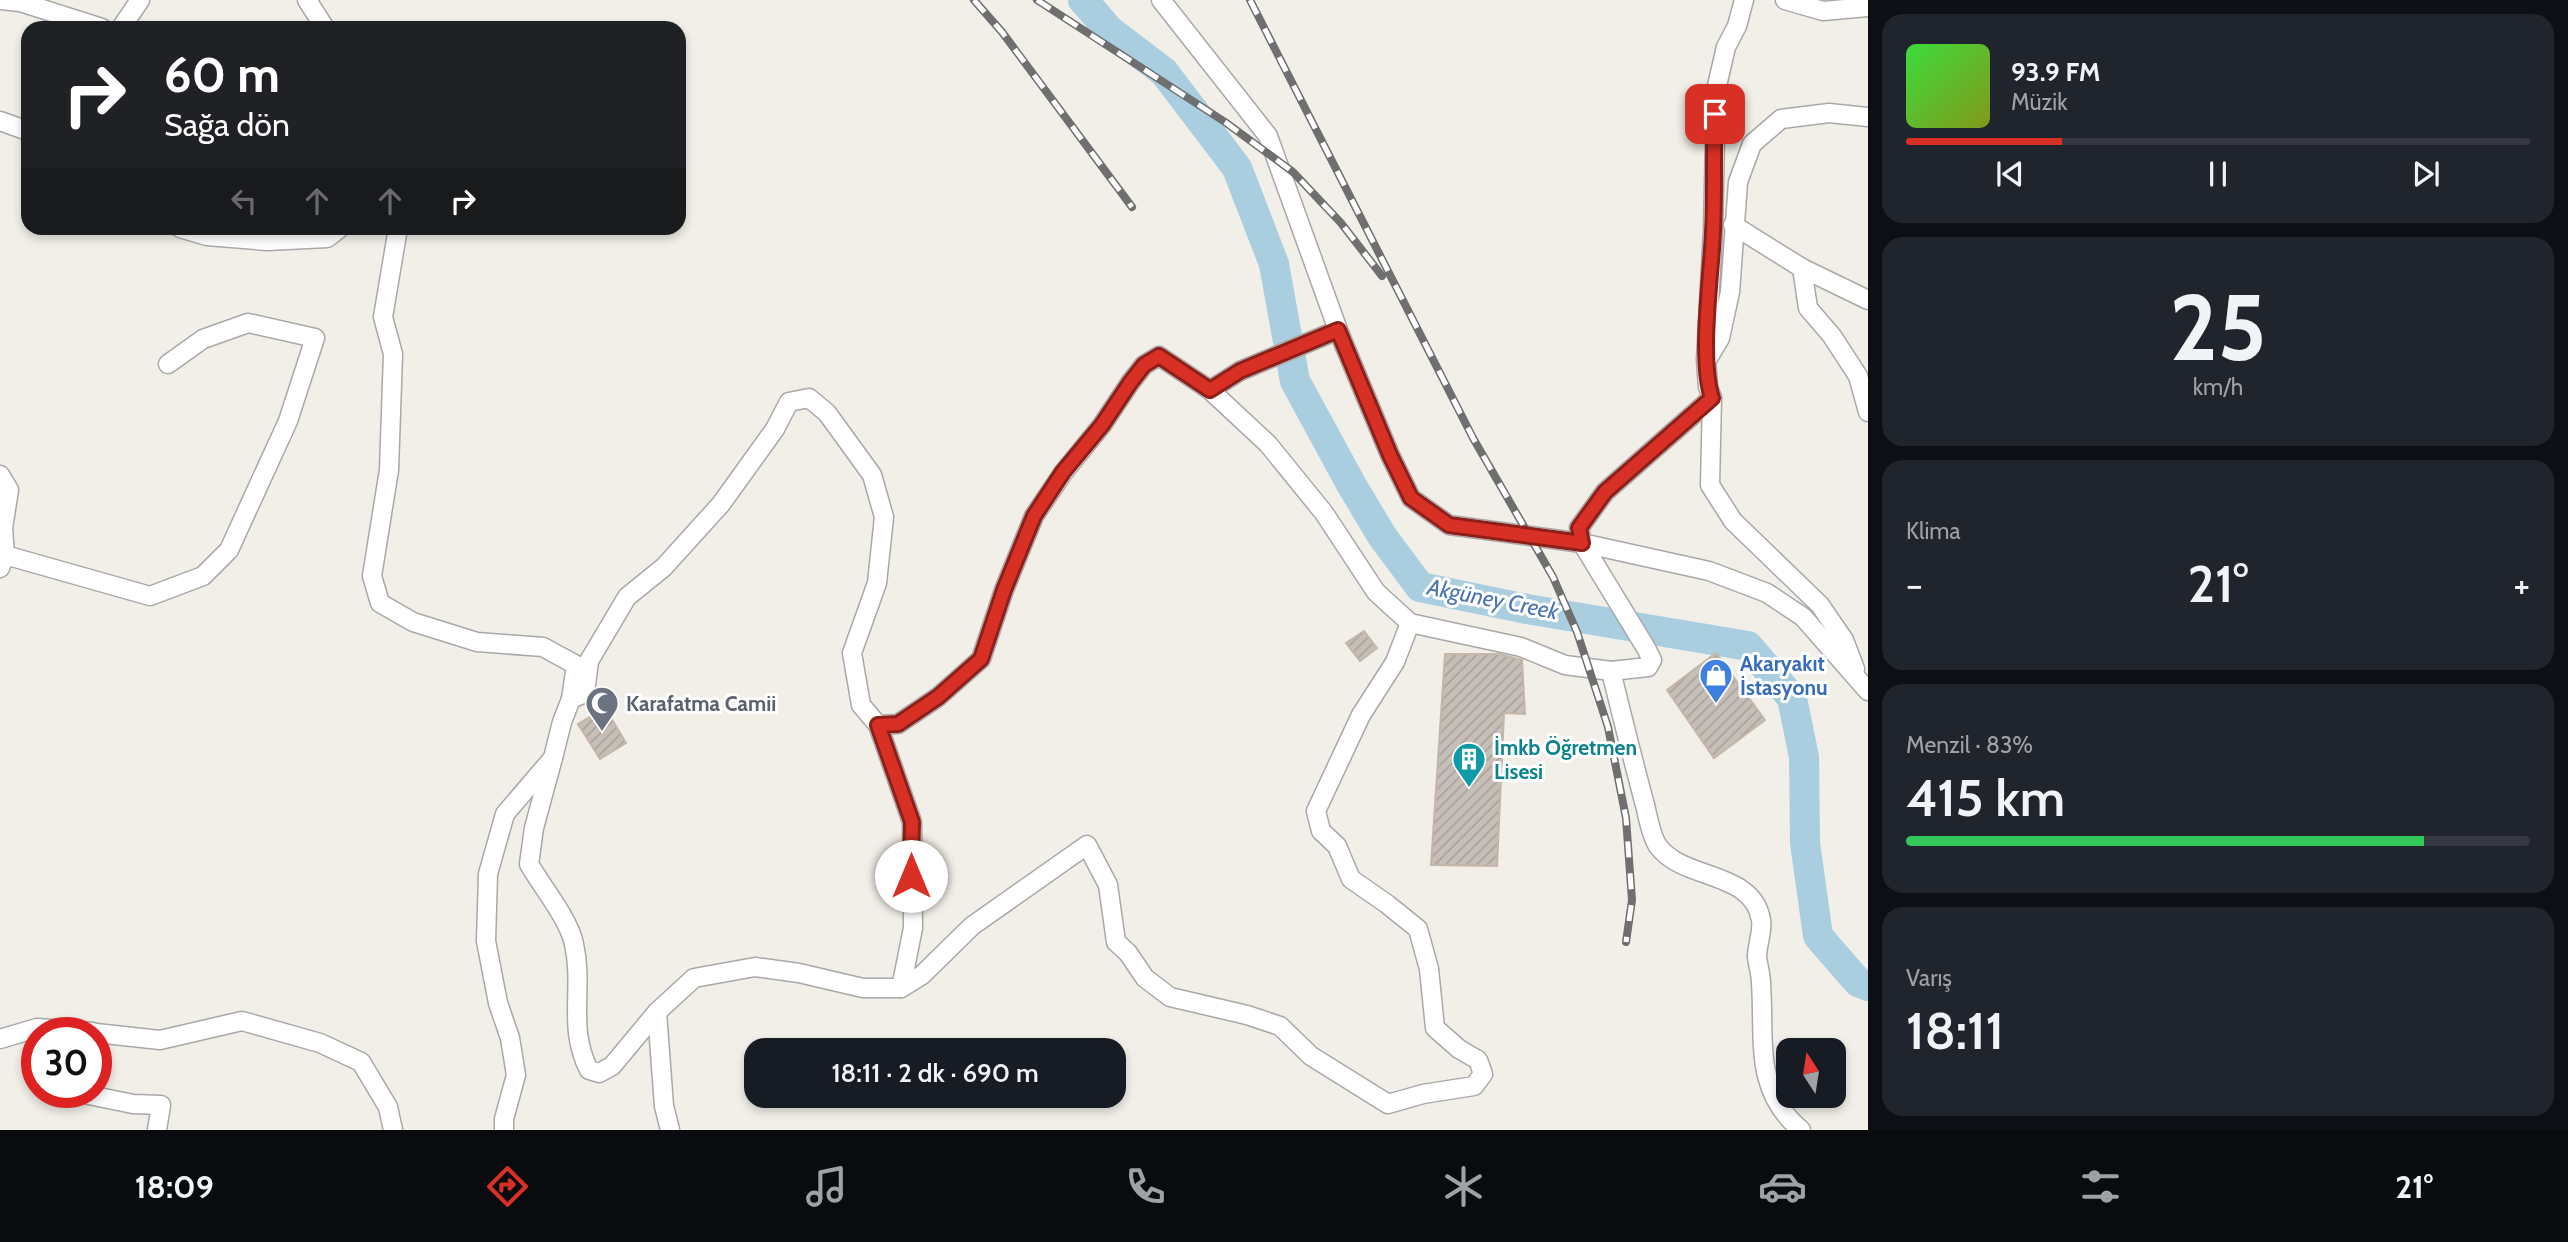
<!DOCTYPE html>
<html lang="tr">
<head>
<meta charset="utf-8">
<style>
	:root { --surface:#171b24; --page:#20242c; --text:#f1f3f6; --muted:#9ea1a6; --line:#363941; --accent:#d93025 }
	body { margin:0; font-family:Cabin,sans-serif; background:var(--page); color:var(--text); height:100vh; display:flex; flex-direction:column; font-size:26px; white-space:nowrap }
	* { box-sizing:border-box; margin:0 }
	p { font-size:23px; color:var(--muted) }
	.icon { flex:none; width:38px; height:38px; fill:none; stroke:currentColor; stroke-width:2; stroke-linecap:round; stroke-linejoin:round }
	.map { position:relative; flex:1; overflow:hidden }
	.side { display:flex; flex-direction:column; gap:14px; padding:14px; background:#0d0f14; width:700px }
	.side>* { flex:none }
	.guide { position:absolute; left:21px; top:21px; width:665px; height:214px; border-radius:21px; box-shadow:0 4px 10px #0003; background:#202124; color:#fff; overflow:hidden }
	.needle { width:46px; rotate:348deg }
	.fabs { position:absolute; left:1776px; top:1038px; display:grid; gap:14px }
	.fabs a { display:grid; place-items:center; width:70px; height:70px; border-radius:14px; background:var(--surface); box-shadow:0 4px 10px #0003; font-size:35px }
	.speed { position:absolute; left:21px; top:1017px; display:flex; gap:14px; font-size:35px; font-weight:700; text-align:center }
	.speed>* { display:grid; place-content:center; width:91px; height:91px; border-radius:50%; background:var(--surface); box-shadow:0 4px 10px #0003; line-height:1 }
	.speed .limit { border:10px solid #d22; background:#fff; color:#111 }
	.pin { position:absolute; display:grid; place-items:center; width:60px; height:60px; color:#fff; margin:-30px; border-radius:14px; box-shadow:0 4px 10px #0006 }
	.me { position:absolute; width:77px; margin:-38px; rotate:0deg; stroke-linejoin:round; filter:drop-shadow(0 0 5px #0008) }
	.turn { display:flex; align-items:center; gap:24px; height:147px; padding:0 28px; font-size:32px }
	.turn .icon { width:91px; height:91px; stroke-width:2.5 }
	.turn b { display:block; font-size:49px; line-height:60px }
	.lanes { display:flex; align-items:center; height:66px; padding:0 28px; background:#0003; justify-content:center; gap:35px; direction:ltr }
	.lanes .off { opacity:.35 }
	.big { font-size:52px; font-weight:600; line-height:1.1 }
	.side .card { flex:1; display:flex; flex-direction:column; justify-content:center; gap:10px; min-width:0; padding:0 24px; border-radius:21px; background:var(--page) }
	.side .dial { align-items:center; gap:0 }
	.dial b { font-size:91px; line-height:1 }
	.song { display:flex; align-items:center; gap:21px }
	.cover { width:84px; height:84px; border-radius:10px; background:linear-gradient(135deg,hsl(120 70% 55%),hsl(70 70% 35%)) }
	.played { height:7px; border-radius:4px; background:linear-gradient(90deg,var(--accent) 25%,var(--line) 25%) }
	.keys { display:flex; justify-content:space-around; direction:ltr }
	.heat { display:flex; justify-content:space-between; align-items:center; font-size:38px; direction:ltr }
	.charge { height:10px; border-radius:5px; background:linear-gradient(90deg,#34c759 83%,var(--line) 0) }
	.trip { position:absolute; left:744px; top:1038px; width:382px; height:70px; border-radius:21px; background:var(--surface); box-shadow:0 4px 10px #0003; font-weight:600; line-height:70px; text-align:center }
	.menu { display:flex; height:112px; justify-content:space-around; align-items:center; background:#090b0e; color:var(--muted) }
	.menu .icon { width:49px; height:49px }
	.menu .current { color:var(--accent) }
	.menu b { font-size:32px; color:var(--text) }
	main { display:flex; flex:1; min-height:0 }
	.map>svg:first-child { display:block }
</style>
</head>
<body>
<main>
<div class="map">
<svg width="1868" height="1130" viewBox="0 0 1868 1130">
	<defs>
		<pattern id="building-hatch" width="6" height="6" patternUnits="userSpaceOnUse" patternTransform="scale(1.75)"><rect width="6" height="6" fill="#c6beb7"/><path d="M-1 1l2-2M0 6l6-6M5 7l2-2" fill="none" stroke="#aaa39d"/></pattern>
	</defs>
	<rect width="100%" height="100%" fill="#f1efe8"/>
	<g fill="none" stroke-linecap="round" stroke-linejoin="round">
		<polyline stroke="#a8cedf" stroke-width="30" points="1083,0 1110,31 1164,72 1237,168 1274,264 1295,381 1351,484 1382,536 1420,587 1527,609 1748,646 1792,698 1804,757 1805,843 1818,936 1858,982 1868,986"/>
	</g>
	<g fill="url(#building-hatch)" stroke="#c3b7a9" stroke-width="2">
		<polygon points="1364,631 1377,648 1360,661 1346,643"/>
		<polygon points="1716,653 1765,720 1714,758 1667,690"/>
		<polygon points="1445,654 1499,654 1522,660 1525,714 1504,713 1497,866 1431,865"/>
		<polygon points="605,708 626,743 600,759 578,724"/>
	</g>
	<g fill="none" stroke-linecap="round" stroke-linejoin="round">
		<defs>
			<g id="minor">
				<polyline points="0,0 20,2 102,28"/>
				<polyline points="307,0 325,28"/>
				<polyline points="1161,0 1268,136 1338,330 1390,455 1411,498 1449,525 1582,543 1709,571 1767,593 1803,617 1868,691"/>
				<polyline points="1744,0 1737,26 1726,47 1716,90 1713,230 1706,360 1708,387 1712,398 1710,485 1733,521 1820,605 1844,640 1855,669"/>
				<polyline points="1785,0 1823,11 1868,7"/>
				<polyline points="121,28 140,0"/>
				<polyline points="0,121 28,131"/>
				<polyline points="1733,225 1802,268 1868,300"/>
				<polyline points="180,228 207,236 267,241 327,238 340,228"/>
				<polyline points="398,228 383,317 393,354 389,470 372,576 380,603 413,622 477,642 543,647 576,665 571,699 562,722 553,758 505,814 488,874 486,941 498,1003 510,1038 516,1075 504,1119 504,1130"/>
				<polyline points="1802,268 1808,308 1832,336 1858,376 1868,412"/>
				<polyline points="1338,330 1240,371 1210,390 1268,444 1324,513 1376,592 1410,623 1521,647 1565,665 1611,671 1648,667 1652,660 1646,648 1582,543 1579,528 1605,492 1712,398"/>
				<polyline points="1708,358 1720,338 1730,292 1738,182 1752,144 1781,119 1829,113 1868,117"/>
				<polyline points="0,475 9,490 3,528 5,555 0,568"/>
				<polyline points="5,555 150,596 203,576 229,550 288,421 315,338 248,323 203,339 168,364"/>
				<path d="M1611,671c11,45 22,90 34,134 3,12 6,31 13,41 25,35 95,24 103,74 2,11 -4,25 -4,37 1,9 4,17 4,26 4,56 -8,107 40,147"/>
				<polyline points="571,699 585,693 589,661 627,597 664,567 721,504 775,429 789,402 809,398 827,413 872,475 884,517 877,583 852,653 861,705 878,725 898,724 938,697 981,659 1004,590 1034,516 1063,473 1102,425 1130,383 1144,365 1159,356 1210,390"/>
				<polyline points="878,725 912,822 913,928 901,988"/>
				<path d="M553,758l-19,70 -5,36c13,23 40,55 45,80 10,45 -7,83 15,126l10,3 13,-7 45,-54 37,-34 61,-11 44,6 64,15h38l21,-13 50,-49 115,-81 21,40 8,57 12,11 17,25 25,19 77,18 33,11 31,30 77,48 35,-10 51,-8 9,-12 -5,-14 -19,-11 -24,-21 -6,-59 -11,-40 -31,-25 -36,-25 -14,-33 -16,-15 -5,-20 45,-96 34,-53 15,-39"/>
				<polyline points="657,1012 664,1106 670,1130"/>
				<polyline points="96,1033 160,1040 242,1021 320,1043 361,1062 388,1107 393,1130"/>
				<polyline points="0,1039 37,1028 93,1032"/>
				<polyline points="88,1092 89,1095 133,1104 161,1105 157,1130"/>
			</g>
		</defs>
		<use href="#minor" stroke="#a8a8a8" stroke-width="21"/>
		<use href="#minor" stroke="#fff" stroke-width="18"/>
		<defs>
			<g id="rail">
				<polyline points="974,0 1002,32 1132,207"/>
				<polyline points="1037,0 1225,122 1293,172 1341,223 1382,276"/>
				<polyline points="1250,0 1473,438 1553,577 1577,632 1608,727 1626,818 1632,900 1626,942"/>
			</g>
		</defs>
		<use href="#rail" stroke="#6f6f6f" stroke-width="8"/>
		<use href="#rail" stroke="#fff" stroke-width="5" stroke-dasharray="16" stroke-linecap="butt"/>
	</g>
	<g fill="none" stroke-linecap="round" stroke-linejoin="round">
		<defs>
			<path id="route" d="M911,876l1,-54 -34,-97 20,-1 40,-27 43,-38 23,-69 30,-74 29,-44 39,-47 28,-42 14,-18 15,-9 51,34 30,-19 98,-41 52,125 21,43 38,27 133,18 -3,-15 26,-36 107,-94c-13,-40 -1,-120 1,-166 2,-39 0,-79 2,-118"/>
		</defs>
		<use href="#route" stroke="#8d1f18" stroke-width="18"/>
		<use href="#route" stroke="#d93025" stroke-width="12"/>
	</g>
	<defs>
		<symbol id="shop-pin" viewBox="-11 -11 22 30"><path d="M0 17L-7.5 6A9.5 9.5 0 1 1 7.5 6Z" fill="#3f7fe0" stroke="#fff"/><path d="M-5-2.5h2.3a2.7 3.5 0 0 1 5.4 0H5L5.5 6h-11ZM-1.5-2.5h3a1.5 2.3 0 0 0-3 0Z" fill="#fff"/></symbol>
		<symbol id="mosque-pin" viewBox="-11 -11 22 30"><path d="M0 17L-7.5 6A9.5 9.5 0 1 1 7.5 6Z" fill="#6b7280" stroke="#fff"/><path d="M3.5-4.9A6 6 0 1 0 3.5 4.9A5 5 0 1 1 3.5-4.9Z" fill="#fff"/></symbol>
		<symbol id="building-pin" viewBox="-11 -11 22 30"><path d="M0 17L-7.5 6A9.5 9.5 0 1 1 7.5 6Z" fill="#0f9aa8" stroke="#fff"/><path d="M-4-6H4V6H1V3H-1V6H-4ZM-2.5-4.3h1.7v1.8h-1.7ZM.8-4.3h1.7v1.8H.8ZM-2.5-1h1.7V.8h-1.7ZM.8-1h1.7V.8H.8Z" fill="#fff"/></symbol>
	</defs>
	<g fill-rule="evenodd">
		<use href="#shop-pin" x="1697" y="656" width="38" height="52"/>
		<use href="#mosque-pin" x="583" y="684" width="38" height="52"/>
		<use href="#building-pin" x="1450" y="740" width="38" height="52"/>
	</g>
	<g text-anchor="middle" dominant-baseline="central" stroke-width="6" stroke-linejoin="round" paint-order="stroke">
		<g font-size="21" font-weight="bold" fill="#366cbe" stroke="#fff" text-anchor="start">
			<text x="1740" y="663">Akaryakıt<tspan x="1740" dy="24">İstasyonu</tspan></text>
		</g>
		<g font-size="21" font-weight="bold" fill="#5b616d" stroke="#fff" text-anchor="start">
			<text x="626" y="703">Karafatma Camii</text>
		</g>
		<g font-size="21" font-weight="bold" fill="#0d838f" stroke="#fff" text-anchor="start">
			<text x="1494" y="747">İmkb Öğretmen<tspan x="1494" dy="24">Lisesi</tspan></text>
		</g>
		<g font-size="23" font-style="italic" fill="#4b76b3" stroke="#fff">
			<text transform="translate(1493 599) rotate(11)">Akgüney Creek</text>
		</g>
	</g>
</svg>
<div class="fabs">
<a><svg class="needle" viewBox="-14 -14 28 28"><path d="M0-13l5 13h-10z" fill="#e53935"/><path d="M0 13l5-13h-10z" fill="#9ea1a6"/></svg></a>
</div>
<div class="speed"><div class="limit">30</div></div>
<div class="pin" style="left:1715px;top:114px;background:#d93025"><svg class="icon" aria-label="arrive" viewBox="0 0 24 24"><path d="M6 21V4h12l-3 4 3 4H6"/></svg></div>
<svg class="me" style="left:911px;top:876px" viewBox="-20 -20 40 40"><circle r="19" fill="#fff"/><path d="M0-13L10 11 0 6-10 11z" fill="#d93025"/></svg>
<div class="trip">18:11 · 2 dk · 690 m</div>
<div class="guide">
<div class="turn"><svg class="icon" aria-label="right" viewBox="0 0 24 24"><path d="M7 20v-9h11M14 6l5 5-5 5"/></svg><div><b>60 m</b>Sağa dön</div></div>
<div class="lanes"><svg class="icon off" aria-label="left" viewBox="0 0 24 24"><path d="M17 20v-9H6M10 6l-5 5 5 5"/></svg><svg class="icon off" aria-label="ahead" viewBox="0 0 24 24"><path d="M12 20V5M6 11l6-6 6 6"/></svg><svg class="icon off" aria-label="ahead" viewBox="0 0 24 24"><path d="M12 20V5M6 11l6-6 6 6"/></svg><svg class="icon" aria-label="right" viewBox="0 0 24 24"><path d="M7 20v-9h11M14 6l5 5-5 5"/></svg></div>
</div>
</div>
<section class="side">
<div class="card">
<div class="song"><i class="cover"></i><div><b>93.9 FM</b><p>Müzik</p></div></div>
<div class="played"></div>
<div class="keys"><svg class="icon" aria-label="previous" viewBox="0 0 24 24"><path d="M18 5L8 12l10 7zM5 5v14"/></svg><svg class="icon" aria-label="pause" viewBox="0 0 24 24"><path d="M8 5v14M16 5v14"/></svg><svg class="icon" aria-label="next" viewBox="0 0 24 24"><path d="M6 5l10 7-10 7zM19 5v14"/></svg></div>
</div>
<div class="card dial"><b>25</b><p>km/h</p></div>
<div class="card"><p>Klima</p>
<div class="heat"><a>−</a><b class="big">21°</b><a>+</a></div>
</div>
<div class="card"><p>Menzil · 83%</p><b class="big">415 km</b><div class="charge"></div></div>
<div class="card"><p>Varış</p><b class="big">18:11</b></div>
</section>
</main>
<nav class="menu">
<b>18:09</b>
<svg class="icon current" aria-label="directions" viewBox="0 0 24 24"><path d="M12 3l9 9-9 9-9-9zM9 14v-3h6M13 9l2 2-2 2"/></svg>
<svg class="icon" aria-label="music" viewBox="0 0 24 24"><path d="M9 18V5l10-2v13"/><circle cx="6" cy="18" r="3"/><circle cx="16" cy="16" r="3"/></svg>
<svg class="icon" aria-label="phone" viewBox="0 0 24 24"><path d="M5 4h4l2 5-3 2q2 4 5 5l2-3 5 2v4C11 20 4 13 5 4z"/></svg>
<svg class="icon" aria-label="climate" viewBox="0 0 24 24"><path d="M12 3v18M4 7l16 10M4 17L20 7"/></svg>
<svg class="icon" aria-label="car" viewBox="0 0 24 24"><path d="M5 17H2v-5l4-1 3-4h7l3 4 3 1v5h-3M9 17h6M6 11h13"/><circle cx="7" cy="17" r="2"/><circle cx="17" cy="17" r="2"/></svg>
<svg class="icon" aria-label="filters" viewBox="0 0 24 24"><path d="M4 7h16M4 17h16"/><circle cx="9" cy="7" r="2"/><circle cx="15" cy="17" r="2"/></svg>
<b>21°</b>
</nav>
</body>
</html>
